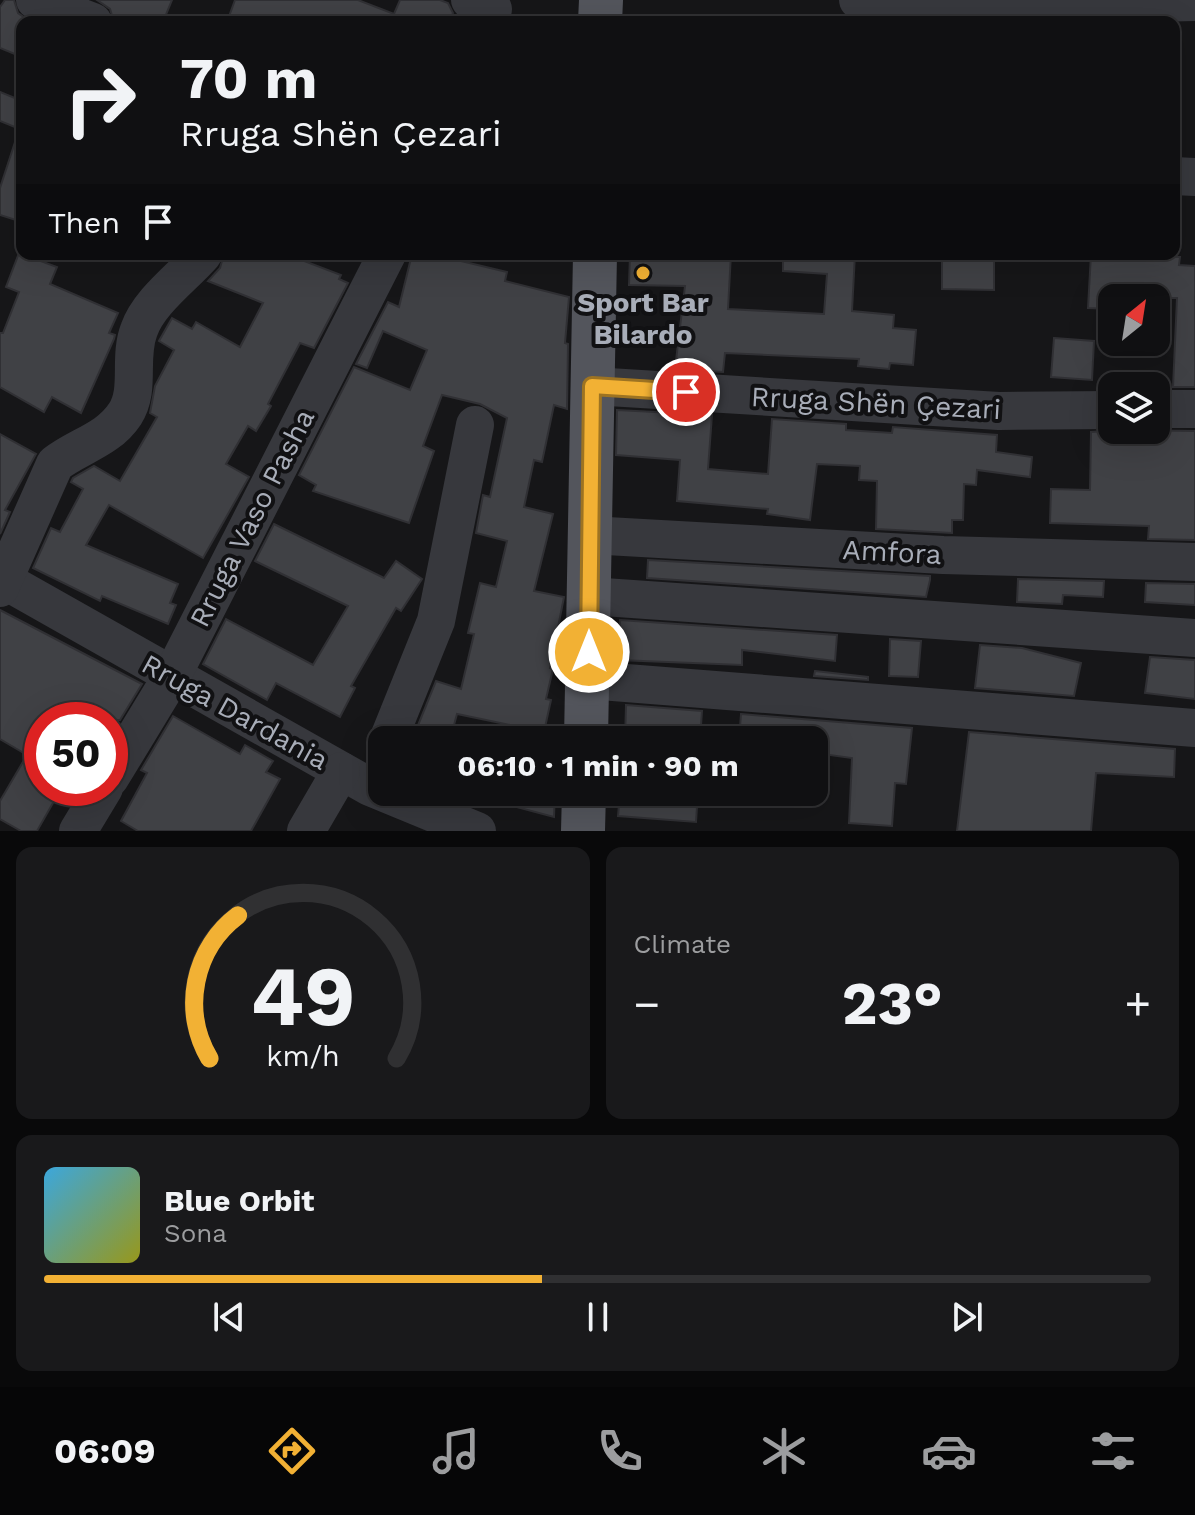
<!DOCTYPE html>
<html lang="en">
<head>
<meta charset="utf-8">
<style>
	:root { --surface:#101012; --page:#19191b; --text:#f1f3f6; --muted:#9c9d9f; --line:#303032; --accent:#f2b134 }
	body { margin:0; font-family:"Work Sans",sans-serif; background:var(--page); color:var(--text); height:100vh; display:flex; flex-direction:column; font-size:30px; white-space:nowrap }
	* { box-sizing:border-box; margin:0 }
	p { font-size:26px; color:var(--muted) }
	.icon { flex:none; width:44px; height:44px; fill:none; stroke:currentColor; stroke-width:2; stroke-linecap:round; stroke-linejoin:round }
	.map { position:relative; height:831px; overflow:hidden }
	.panel { display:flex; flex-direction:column; gap:16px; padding:16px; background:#09090a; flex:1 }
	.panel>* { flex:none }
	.hud { position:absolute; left:16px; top:16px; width:1164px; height:244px; border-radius:16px; box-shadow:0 8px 32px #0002,0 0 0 2px var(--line); background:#101012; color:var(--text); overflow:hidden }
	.needle { width:52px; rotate:30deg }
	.tools { position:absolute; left:1098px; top:284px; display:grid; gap:16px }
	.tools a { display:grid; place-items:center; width:72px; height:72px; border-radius:16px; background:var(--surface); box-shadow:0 8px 32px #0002,0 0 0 2px var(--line); font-size:40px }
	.speed { position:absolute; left:24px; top:702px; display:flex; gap:16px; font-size:40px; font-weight:700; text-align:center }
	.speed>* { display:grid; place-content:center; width:104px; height:104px; border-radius:50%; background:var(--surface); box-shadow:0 8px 32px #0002,0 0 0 2px var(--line); line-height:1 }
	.speed .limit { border:12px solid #d22; background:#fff; color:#111 }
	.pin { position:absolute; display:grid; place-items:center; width:68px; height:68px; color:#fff; margin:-34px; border:4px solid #fff; border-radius:50%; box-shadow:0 2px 8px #0007 }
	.me { position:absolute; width:88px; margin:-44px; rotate:0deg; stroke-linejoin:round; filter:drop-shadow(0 0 6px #0008) }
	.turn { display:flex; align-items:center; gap:28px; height:168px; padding:0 32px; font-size:36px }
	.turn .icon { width:104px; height:104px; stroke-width:2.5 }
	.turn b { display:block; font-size:56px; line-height:68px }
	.then { display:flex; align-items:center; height:76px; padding:0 32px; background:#0003; gap:16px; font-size:30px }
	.big { font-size:60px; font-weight:700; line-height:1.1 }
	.panel .tile { flex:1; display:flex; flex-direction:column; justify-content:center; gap:12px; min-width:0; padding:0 28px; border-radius:16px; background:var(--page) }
	.panel .dial { align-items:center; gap:0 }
	.dial svg { height:208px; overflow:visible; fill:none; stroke:var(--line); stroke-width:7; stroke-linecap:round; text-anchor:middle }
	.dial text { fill:var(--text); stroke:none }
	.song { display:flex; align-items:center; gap:24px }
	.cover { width:96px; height:96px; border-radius:12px; background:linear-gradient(135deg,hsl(200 70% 55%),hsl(60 70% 35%)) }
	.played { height:8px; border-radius:4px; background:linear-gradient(90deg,var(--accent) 45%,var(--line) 45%) }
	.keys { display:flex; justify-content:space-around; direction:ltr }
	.heat { display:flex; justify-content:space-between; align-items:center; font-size:44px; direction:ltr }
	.panel .tiles { flex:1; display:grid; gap:16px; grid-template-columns:1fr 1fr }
	.tile:last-child { grid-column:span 2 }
	.trip { position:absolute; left:368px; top:726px; width:460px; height:80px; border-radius:16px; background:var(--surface); box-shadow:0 8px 32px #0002,0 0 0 2px var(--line); font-weight:700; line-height:80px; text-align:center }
	.menu { display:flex; height:128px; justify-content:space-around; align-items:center; background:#060607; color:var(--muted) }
	.menu .icon { width:56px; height:56px }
	.menu .on { color:var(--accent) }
	.menu b { font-size:36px; color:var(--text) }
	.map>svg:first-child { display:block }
</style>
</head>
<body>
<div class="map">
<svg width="1195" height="831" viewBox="0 0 1195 831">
	<rect width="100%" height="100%" fill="#161618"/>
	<g fill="#404145" stroke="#303034" stroke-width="2">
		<polygon points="5,0 14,0 18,13 31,22 22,22 22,57 0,48 0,7"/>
		<polygon points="97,0 172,0 163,22 114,22 110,9"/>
		<polygon points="235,0 358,0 394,14 400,0 440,0 448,3 453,13 449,22 227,22"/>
		<polygon points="0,92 22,101 22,130 0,121"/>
		<polygon points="18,133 22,134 22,222 0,215 0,188"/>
		<polygon points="19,253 57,267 50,284 118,313 109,333 115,335 114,339 81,413 52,397 44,412 0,387 0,333 3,333 19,292 6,287"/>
		<polygon points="224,254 286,254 341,275 339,279 348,283 314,348 300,343 268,404 271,406 256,431 248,426 226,464 249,477 203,558 109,505 86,545 178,584 170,603 176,605 168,624 102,596 100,601 33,568 51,528 60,532 83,489 71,482 73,478 94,466 120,481 157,417 150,413 155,386 174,350 159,341 172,318 192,329 196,322 240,347 263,303 208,281 220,268"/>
		<polygon points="412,254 463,254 461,261 507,272 505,281 569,297 565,343 568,344 567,409 554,405 542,462 534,460 524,507 553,514 534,591 564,597 550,668 553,669 546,699 551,700 544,732 457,714 450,740 412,740 436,681 461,689 474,634 468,633 480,583 496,587 507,541 476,533 483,495 490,497 507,418 480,404 442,395 423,446 434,451 409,523 313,491 316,485 299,475 354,367 410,390 427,350 383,331 367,368 356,364 388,302 399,307"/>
		<polygon points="630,254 731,254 728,309 824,314 827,274 783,271 783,254 855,254 852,311 894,315 893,328 916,330 913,365 890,363 889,369 858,366 859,359 725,353 723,372 675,369 685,286 629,285"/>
		<polygon points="1091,254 1180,257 1179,265 1195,266 1195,387 1173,387 1177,298 1112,298 1112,309 1088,308"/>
		<polygon points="942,258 994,258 994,290 942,289"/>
		<polygon points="1054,338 1094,341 1092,380 1051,377"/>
		<polygon points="617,410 712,415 708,469 768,474 772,419 846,424 846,430 892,433 893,427 997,435 996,452 1032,457 1030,477 977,470 976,485 964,484 963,520 952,520 952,533 876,529 877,481 859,480 860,466 817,464 810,520 767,514 768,509 677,501 680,460 616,455"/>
		<polygon points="1120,430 1195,431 1195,540 1148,539 1149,526 1050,523 1051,489 1090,490 1091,432"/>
		<polygon points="0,434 36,454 5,510 10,512 0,534"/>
		<polygon points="274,524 384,578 396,561 422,579 401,611 396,608 351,686 355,688 340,717 276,683 267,700 203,664 226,619 313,665 348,606 255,561"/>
		<polygon points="648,560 930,576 930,580 926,597 647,578"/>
		<polygon points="1018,579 1104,581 1103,597 1063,595 1062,604 1017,602"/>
		<polygon points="1146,583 1195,584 1195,605 1145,602"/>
		<polygon points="0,610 142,684 120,720 42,720 42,788 57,796 37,831 21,831 0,819 0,801 27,755 0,739"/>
		<polygon points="620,620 837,635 835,661 742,650 742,665 618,660"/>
		<polygon points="890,639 921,641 918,677 889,676"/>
		<polygon points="980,645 1022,648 1081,663 1074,696 975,688"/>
		<polygon points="1150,657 1195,660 1195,699 1145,693"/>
		<polygon points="815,671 868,677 868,680 814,676"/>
		<polygon points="626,705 702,711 700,740 625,740"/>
		<polygon points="741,714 912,728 906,784 895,783 892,826 849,823 852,758 822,754 823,740 739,740"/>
		<polygon points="173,716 240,754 245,745 273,761 266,772 280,779 251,831 138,831 121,821 147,773 141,770"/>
		<polygon points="969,732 1175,749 1174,777 1096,773 1091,831 957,831"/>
		<polygon points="487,792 555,792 554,817 486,799"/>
		<polygon points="620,792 698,792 696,822 618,816"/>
	</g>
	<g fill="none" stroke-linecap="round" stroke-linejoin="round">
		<g stroke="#37383d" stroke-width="38">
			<polyline points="35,0 93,22"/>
			<polyline points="470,0 493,9"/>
			<polyline points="858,0 1023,6 1195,2"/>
			<polyline points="1174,176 1195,177"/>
			<polyline points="592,386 999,411 1112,410"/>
			<polyline points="1156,409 1195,409"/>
			<polyline points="589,535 943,555 1195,562"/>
			<polyline points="0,578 370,787 477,831"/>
			<path d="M0,588l55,-124c23,-18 53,-24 70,-50 16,-25 3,-55 14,-84 10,-29 44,-53 64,-76"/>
			<polyline points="589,596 1195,638"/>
			<polyline points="588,680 1195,728"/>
			<polyline points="388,740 436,621 475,425"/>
			<polyline points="110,778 172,676 387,254"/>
			<polyline points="78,831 104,788"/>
			<polyline points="306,831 341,771"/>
		</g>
		<g stroke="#53555c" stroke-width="44">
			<polyline points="600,22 601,0"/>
			<polyline points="586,740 595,254"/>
			<polyline points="583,831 584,792"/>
		</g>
	</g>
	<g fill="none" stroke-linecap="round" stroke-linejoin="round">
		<defs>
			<polyline id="route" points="589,652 592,386 686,392"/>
		</defs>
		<use href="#route" stroke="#9d7322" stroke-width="20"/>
		<use href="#route" stroke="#f2b134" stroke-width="14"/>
	</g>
	<circle fill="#f2b134" stroke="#111113" stroke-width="3" cx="643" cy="273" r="8"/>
	<g text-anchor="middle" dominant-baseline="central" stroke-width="8" stroke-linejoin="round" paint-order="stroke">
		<g font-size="28" font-weight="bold" fill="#a8adb8" stroke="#111113">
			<text x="643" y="302">Sport Bar<tspan x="643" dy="32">Bilardo</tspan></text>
		</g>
		<g font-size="28" fill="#a8adb8" stroke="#111113">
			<text transform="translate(876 403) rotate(3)">Rruga Shën Çezari</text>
			<text transform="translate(252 518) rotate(-63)">Rruga Vaso Pasha</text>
			<text transform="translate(892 552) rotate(3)">Amfora</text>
			<text transform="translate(235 712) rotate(29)">Rruga Dardania</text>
		</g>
	</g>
</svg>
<div class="tools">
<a><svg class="needle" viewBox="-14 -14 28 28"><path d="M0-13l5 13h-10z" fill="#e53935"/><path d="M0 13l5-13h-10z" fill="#9c9d9f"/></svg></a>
<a><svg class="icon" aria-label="layers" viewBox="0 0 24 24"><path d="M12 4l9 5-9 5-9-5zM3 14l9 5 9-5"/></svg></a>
</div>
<div class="speed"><div class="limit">50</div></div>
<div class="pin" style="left:686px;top:392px;background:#d93025"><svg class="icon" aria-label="arrive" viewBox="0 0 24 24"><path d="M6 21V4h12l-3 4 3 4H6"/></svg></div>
<svg class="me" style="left:589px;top:652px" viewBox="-20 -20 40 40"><circle r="17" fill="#f2b134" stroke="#fff" stroke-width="3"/><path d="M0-11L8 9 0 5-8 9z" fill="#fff"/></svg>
<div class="trip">06:10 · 1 min · 90 m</div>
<div class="hud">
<div class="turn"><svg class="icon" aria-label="right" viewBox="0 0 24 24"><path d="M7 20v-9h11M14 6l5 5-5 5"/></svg><div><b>70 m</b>Rruga Shën Çezari</div></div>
<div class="then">Then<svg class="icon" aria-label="arrive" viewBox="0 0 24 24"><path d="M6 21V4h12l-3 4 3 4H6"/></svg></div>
</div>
</div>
<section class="panel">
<div class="tiles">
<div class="tile dial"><svg viewBox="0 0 100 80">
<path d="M14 69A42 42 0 1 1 86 69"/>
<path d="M14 69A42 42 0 0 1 25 14" stroke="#f2b134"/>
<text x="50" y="56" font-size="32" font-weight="700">49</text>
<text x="50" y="72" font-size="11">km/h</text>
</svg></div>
<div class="tile"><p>Climate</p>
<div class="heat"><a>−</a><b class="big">23°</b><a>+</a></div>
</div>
<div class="tile">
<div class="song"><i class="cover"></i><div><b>Blue Orbit</b><p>Sona</p></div></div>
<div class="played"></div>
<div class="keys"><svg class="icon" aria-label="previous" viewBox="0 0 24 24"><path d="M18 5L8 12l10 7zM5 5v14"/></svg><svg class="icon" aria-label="pause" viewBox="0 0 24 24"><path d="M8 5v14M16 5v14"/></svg><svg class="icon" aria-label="next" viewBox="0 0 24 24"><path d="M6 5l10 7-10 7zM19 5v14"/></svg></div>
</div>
</div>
</section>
<nav class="menu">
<b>06:09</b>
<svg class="icon on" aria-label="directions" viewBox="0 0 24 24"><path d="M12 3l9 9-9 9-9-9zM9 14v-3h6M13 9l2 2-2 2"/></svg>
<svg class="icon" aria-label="music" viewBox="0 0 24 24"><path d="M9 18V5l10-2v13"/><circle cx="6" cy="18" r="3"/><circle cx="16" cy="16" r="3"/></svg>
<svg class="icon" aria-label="phone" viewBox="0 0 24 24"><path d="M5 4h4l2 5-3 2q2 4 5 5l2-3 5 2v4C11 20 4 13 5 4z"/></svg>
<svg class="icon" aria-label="climate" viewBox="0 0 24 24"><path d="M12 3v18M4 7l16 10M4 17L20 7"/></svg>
<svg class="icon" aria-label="car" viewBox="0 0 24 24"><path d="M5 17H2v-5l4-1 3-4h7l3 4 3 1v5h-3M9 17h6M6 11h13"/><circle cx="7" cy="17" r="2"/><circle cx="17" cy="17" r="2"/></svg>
<svg class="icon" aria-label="filters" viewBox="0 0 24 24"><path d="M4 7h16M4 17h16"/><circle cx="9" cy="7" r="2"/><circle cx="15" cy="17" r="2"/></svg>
</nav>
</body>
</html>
